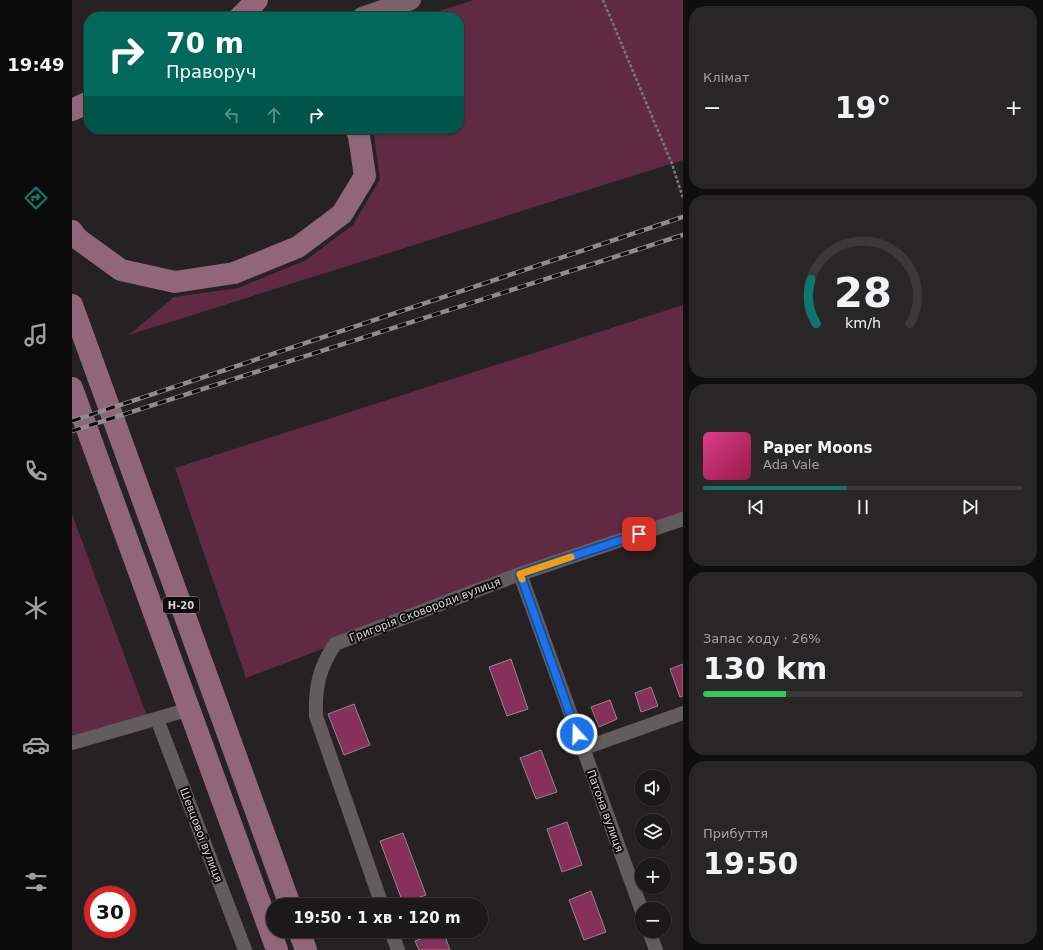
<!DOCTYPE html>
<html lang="uk">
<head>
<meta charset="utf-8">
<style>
	:root { --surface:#1c191a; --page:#292627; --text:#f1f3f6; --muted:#a0a0a2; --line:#3a3839; --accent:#0f766e }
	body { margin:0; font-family:"DejaVu Sans",sans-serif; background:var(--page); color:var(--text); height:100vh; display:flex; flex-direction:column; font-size:15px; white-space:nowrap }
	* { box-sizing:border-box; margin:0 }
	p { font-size:13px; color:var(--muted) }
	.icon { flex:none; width:22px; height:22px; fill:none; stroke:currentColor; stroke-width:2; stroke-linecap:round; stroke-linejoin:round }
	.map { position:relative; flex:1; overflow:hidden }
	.drawer { display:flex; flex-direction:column; gap:6px; padding:6px; background:#0f0e0e; width:360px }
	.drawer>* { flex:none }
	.top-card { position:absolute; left:12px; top:12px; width:380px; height:122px; border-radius:16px; box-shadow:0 1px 3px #0004,0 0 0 1px var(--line); background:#00695c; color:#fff; overflow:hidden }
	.controls { position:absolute; left:563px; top:770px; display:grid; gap:8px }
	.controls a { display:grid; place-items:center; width:36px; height:36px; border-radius:50%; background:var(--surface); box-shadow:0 1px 3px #0004,0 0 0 1px var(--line); font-size:20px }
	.speed { position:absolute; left:12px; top:886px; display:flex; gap:8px; font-size:20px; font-weight:700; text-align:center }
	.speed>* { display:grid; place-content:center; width:52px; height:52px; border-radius:50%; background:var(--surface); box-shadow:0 1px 3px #0004,0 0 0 1px var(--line); line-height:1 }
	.speed .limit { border:6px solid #d22; background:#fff; color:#111 }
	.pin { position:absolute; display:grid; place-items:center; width:34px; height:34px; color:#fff; margin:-17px; border-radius:8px; box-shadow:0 2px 6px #0006 }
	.me { position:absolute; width:44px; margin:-22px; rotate:340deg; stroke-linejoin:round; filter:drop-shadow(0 0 3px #0008) }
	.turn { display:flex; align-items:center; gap:14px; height:84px; padding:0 16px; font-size:18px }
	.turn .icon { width:52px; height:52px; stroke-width:2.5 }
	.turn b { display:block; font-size:28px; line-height:34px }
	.lanes { display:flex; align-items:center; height:38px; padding:0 16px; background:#0003; justify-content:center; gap:20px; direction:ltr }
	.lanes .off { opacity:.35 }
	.big { font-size:30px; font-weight:800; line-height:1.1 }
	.drawer .card { flex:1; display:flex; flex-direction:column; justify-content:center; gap:6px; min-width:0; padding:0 14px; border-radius:16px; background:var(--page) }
	.drawer .dial { align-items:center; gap:0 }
	.dial svg { height:104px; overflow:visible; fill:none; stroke:var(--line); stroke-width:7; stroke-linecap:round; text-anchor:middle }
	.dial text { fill:var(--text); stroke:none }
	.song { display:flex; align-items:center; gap:12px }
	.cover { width:48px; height:48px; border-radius:6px; background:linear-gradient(135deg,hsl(330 70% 55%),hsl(340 70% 35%)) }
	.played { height:4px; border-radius:2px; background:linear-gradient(90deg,var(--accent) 45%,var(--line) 45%) }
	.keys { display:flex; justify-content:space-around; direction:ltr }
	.heat { display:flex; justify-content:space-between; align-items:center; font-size:22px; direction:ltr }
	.charge { height:6px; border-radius:3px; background:linear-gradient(90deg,#34c759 26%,var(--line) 0) }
	.trip { position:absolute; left:194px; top:898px; width:222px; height:40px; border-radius:20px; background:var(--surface); box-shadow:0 1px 3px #0004,0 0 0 1px var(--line); font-weight:800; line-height:40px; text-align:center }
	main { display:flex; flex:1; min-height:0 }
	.dock { display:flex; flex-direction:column; width:72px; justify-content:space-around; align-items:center; background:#0b0a0a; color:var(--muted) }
	.dock .icon { width:28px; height:28px }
	.dock .selected { color:var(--accent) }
	.dock b { font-size:18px; color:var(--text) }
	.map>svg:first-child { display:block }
</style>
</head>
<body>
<main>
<nav class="dock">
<b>19:49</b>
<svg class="icon selected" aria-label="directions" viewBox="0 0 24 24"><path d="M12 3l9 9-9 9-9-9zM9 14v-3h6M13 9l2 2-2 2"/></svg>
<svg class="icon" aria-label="music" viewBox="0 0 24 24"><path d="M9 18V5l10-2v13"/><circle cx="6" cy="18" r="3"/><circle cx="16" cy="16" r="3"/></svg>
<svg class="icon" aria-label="phone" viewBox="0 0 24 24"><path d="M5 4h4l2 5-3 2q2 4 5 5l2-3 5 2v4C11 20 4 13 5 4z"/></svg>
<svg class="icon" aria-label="climate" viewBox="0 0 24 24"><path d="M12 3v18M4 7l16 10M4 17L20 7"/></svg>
<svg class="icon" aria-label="car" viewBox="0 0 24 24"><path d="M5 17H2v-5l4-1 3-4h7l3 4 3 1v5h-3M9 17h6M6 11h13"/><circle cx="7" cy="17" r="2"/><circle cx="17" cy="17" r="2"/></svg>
<svg class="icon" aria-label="filters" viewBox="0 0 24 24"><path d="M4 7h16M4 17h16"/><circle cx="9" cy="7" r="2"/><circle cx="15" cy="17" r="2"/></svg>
</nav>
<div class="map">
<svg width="611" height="950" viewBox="0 0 611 950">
	<rect width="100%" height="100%" fill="#262123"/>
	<g fill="#602a43">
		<polygon points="401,0 611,0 611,160 57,335 102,297 166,288 234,260 281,225 308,179 301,129 387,129 387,17 349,17"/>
		<polygon points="611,305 611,519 448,574 174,678 103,468"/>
		<polygon points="0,514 77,722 0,743"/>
	</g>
	<g fill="#86305a" stroke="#8f888b">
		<polygon points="439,659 456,709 435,716 417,667"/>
		<polygon points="611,664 611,696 608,697 598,669"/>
		<polygon points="579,687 586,706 569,712 563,693"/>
		<polygon points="538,700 545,719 527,727 519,707"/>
		<polygon points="282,704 298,745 272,755 256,714"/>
		<polygon points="469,750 485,792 464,799 448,758"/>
		<polygon points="495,822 510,865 490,872 475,829"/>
		<polygon points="331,833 354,895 331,903 308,841"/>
		<polygon points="519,891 534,932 512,940 497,900"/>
		<polygon points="369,931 371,931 378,950 347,950 343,941"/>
	</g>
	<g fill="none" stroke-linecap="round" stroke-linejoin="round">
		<polyline stroke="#7c787a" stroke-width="2.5" stroke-dasharray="3 2" stroke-linecap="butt" points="531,0 600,164 611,198"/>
		<g stroke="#625c5e" stroke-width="14">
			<polyline points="448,574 570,911"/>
			<polyline points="85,719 173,950"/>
			<polyline points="0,743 118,709"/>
			<polyline points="510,749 611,713"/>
			<path d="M310,905l-66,-189c-1,-29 3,-48 19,-72l185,-70 163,-55"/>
			<polyline points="319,931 326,950"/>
			<polyline points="577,931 584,950"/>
		</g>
		<polyline stroke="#7a616c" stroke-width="20" points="290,17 339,0"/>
		<g stroke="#926679" stroke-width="22">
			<polyline points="168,17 185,0"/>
			<polyline points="0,110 17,102"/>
			<polyline points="0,231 6,239 49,270 103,282 162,273 226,247 270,214 293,176 287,136 284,129"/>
			<polyline points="0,305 218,905"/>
			<polyline points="0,388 205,950"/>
			<polyline points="227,931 234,950"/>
		</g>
		<defs>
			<g id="rail">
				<polyline points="0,421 611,217"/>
				<polyline points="0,431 611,235"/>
			</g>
		</defs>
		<use href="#rail" stroke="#8f8c8d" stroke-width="4.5"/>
		<use href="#rail" stroke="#0e0b0c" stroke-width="3" stroke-dasharray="9" stroke-linecap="butt"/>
	</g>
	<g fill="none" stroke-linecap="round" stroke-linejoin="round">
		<defs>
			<polyline id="route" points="505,734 448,574 567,534"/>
		</defs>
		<use href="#route" stroke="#114b97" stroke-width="10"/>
		<use href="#route" stroke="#1a73e8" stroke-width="7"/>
		<polyline stroke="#f59e0b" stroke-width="7" points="450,579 448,574 499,557"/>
	</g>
	<g text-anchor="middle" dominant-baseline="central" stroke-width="4" stroke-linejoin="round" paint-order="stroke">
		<rect fill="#0e0b0c" stroke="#9b9899" stroke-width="1" x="91" y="597" width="36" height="16" rx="3"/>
		<g font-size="10" font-weight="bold" fill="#d7d4d5">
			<text x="109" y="605">Н-20</text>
		</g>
		<g font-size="11" fill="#d7d4d5" stroke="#0e0b0c">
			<text transform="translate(353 610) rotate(-21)">Григорія Сковороди вулиця</text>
			<text transform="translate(533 811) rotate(70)">Патона вулиця</text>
			<text transform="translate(129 835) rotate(69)">Шевцової вулиця</text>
		</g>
	</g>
</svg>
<div class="controls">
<a><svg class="icon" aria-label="sound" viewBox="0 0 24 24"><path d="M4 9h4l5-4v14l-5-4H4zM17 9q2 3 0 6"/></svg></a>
<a><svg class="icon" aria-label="layers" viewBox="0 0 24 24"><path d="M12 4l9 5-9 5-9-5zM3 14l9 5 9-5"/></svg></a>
<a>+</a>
<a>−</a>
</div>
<div class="speed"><div class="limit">30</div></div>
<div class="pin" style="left:567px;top:534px;background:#d93025"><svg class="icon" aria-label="arrive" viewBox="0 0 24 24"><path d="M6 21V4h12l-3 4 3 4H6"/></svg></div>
<svg class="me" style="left:505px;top:734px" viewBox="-20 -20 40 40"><circle r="17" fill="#1a73e8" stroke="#fff" stroke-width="3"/><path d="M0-11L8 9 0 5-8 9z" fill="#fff"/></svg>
<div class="trip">19:50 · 1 хв · 120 m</div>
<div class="top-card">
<div class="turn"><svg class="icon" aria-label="right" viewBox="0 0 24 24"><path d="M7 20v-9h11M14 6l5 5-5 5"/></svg><div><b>70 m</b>Праворуч</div></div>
<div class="lanes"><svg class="icon off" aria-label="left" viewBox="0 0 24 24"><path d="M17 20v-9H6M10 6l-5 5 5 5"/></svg><svg class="icon off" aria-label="ahead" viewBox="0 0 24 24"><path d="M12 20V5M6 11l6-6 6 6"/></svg><svg class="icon" aria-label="right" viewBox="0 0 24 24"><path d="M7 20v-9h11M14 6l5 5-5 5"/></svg></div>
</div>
</div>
<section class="drawer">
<div class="card"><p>Клімат</p>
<div class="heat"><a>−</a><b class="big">19°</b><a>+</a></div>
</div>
<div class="card dial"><svg viewBox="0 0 100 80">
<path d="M14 69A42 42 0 1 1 86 69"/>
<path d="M14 69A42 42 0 0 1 10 35" stroke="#0f766e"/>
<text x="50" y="56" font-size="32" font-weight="700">28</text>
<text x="50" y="72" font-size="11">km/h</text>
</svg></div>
<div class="card">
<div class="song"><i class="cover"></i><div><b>Paper Moons</b><p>Ada Vale</p></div></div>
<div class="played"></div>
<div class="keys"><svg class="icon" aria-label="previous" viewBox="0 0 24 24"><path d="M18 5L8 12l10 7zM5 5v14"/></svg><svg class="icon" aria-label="pause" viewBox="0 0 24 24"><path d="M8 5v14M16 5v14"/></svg><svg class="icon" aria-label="next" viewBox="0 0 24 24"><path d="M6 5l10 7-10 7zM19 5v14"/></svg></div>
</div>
<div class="card"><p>Запас ходу · 26%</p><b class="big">130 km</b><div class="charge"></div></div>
<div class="card"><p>Прибуття</p><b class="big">19:50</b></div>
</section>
</main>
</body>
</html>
